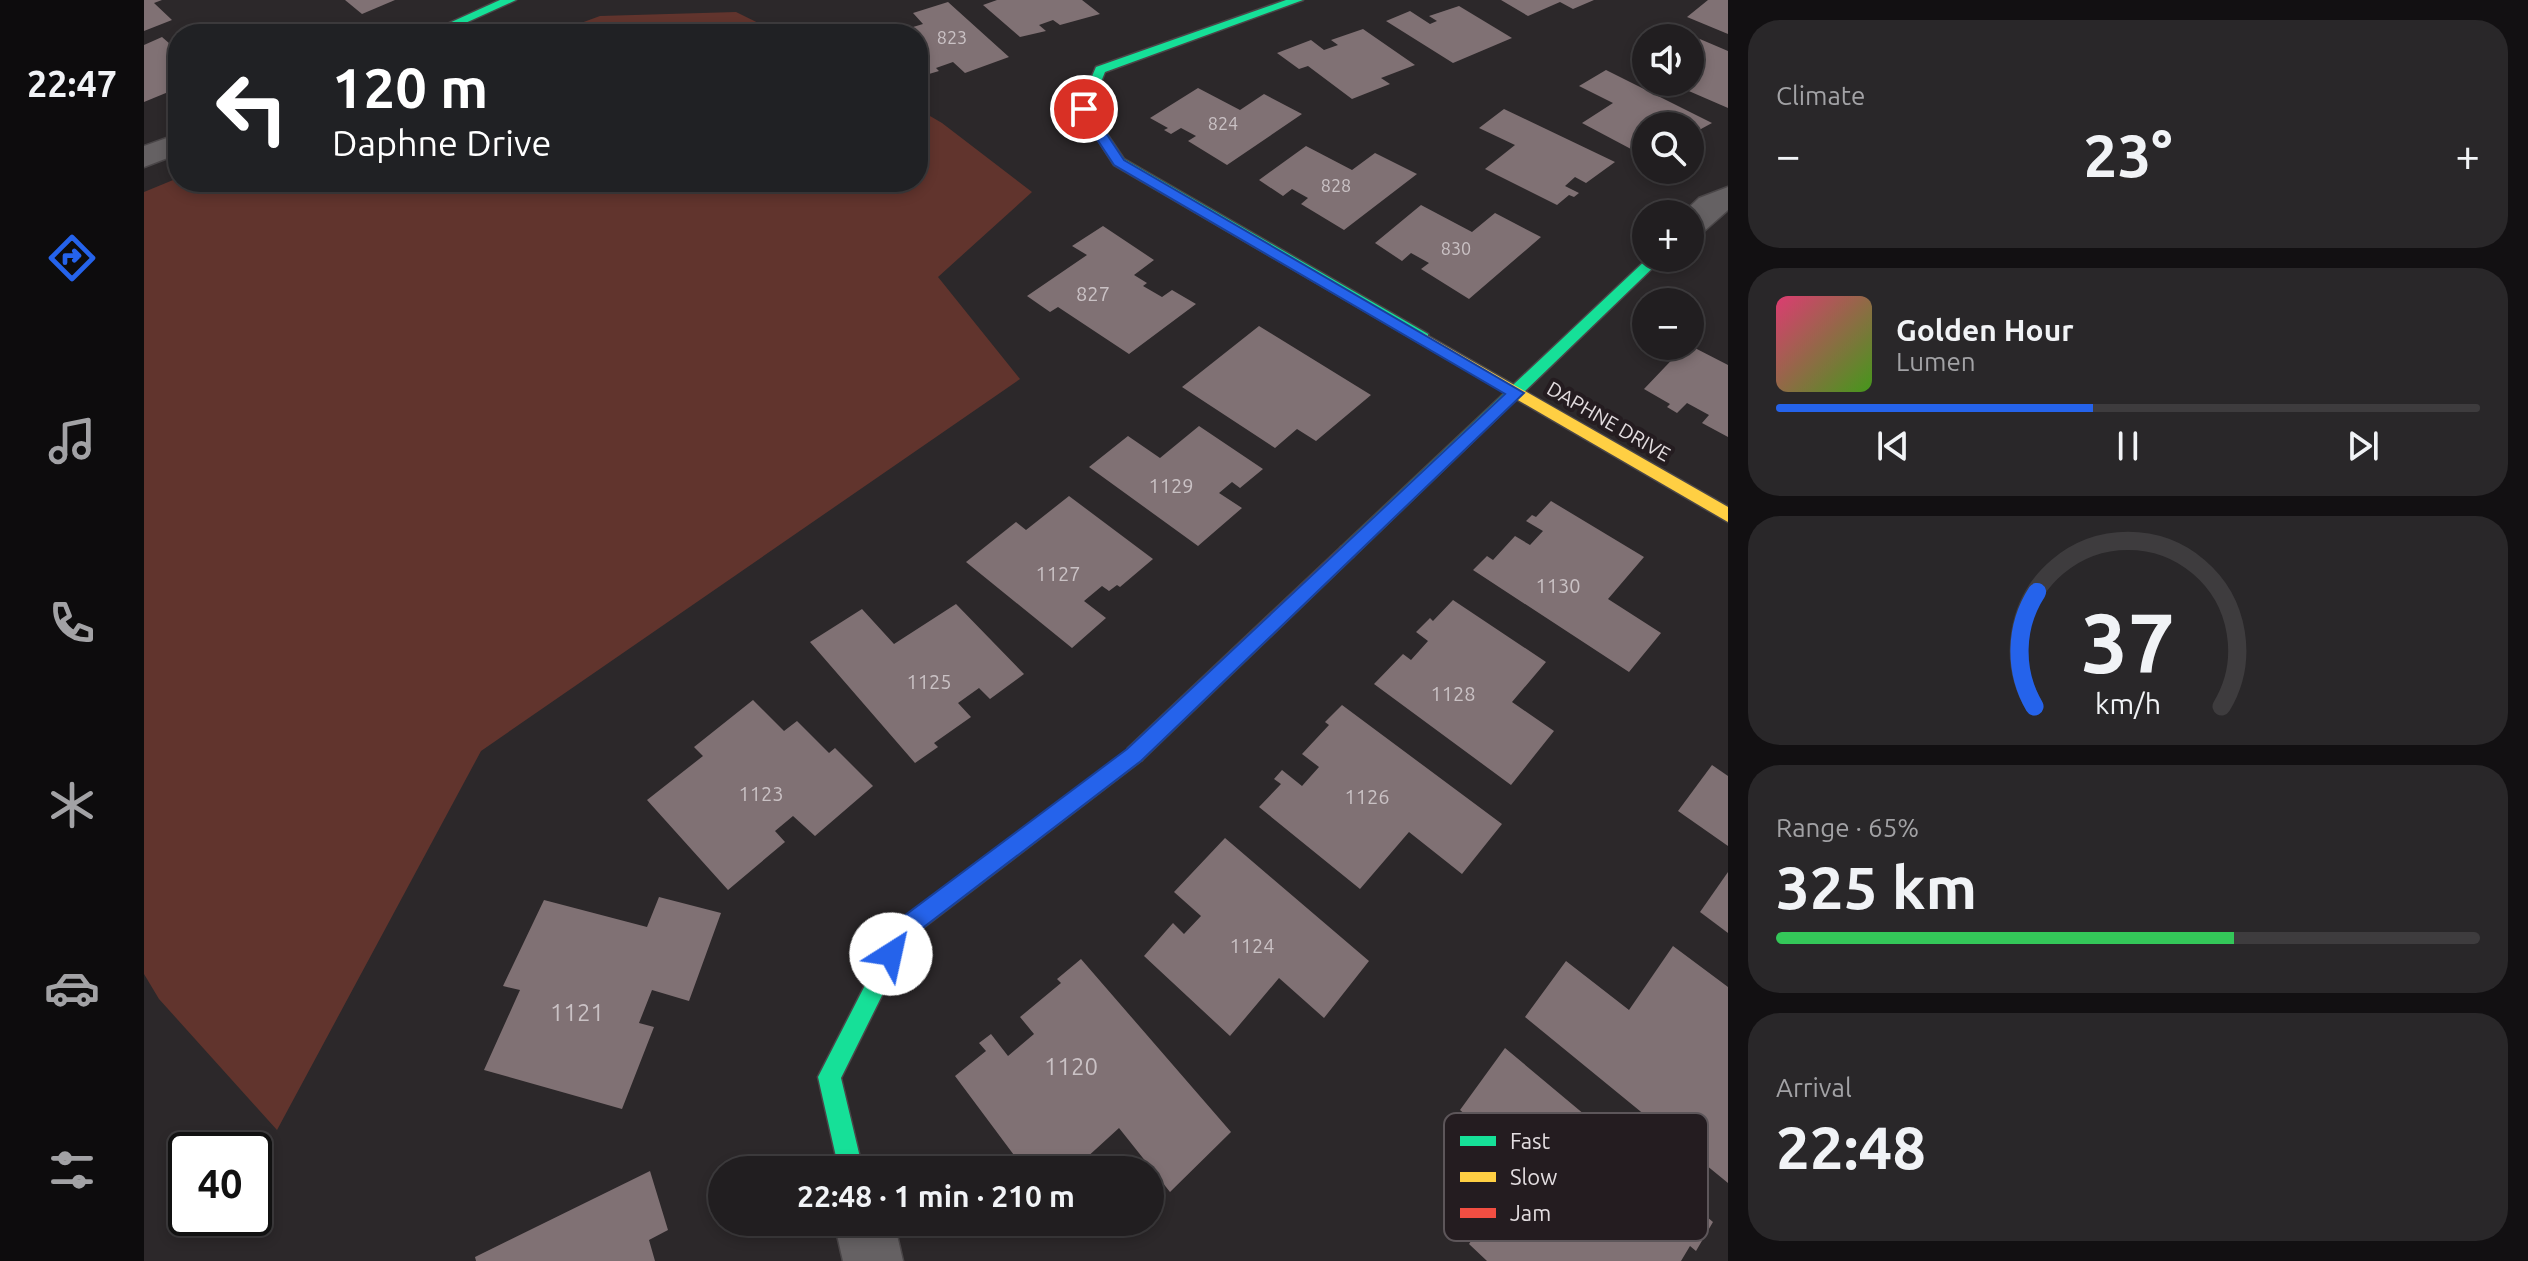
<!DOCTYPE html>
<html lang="en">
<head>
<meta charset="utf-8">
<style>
	:root { --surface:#211e20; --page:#292729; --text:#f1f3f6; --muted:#a2a2a5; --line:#3e3c3e; --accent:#2563eb }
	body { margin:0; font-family:Ubuntu,sans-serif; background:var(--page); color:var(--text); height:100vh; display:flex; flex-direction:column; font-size:30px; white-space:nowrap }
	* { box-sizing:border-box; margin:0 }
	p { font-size:26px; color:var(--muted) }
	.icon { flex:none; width:44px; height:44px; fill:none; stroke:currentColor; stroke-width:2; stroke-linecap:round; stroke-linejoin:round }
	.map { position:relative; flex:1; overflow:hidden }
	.side { display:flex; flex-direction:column; gap:20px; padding:20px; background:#121012; width:800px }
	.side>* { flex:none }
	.guide { position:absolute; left:24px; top:24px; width:760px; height:168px; border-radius:32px; box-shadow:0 4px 12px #0003,0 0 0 2px var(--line); background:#202124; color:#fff; overflow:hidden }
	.fabs { position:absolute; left:1488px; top:24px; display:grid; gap:16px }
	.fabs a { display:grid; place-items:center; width:72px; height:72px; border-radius:50%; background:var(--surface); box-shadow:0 4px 12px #0003,0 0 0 2px var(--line); font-size:40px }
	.speed { position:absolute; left:24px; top:1132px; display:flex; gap:16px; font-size:40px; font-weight:700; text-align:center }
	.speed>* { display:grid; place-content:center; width:104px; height:104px; border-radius:50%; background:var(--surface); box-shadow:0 4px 12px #0003,0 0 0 2px var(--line); line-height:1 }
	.speed .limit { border:4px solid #111; border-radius:12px; background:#fff; color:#111 }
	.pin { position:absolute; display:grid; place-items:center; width:68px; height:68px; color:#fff; margin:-34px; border:4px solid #fff; border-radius:50%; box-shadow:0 2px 8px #0007 }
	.me { position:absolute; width:88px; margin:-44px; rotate:35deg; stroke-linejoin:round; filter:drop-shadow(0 0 6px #0008) }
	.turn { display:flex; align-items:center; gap:28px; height:168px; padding:0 32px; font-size:36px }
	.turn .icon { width:104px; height:104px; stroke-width:2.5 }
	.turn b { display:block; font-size:56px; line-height:68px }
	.big { font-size:60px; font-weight:700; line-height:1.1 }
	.side .tile { flex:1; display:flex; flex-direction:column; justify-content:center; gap:12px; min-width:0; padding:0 28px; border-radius:32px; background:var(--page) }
	.side .dial { align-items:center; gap:0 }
	.dial svg { height:208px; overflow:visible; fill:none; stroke:var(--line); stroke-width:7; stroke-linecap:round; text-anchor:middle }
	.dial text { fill:var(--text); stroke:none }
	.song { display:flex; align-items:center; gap:24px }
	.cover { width:96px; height:96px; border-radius:12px; background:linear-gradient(135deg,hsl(340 70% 55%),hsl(100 70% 35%)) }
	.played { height:8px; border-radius:4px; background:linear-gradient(90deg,var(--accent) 45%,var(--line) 45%) }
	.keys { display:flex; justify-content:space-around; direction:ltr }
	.heat { display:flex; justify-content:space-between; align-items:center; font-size:44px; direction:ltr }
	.charge { height:12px; border-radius:6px; background:linear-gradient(90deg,#34c759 65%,var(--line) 0) }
	.trip { position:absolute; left:564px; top:1156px; width:456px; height:80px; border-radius:40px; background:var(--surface); box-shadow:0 4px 12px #0003,0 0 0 2px var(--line); font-weight:700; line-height:80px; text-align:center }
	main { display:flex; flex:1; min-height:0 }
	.menu { display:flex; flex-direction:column; width:144px; justify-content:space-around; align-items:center; background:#0d0c0d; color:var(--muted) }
	.menu .icon { width:56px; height:56px }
	.menu .on { color:var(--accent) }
	.menu b { font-size:36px; color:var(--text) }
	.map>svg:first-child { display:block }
</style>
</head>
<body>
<main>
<nav class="menu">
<b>22:47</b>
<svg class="icon on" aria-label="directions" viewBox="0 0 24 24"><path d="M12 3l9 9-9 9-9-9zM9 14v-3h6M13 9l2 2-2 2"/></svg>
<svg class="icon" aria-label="music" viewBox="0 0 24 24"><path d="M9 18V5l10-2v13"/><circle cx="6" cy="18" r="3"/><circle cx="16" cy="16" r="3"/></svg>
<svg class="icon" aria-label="phone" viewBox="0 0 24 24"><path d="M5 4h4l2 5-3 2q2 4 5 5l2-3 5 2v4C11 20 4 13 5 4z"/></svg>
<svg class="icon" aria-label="climate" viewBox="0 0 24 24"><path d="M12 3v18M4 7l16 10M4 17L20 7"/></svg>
<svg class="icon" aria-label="car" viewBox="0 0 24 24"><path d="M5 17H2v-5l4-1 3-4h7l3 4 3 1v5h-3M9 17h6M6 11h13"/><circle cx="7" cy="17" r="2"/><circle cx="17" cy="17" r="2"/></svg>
<svg class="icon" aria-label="filters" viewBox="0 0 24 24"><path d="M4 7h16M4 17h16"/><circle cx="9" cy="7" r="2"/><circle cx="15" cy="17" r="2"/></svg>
</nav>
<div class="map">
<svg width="1584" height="1261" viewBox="0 0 1584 1261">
	<rect width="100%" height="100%" fill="#2c282a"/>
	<g fill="#61342d">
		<polygon points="592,12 637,34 407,34 456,16"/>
		<polygon points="774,109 798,123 888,192 794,277 876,379 337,751 133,1130 15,999 0,974 0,192 34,178 34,182 774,182"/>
	</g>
	<g fill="#807174">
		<polygon points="0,0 18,0 10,3 28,20 0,31"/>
		<polygon points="201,0 251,0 218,14"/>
		<polygon points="853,0 938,0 956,14 916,25 909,20 895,25 902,31 876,37 839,5"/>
		<polygon points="1357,0 1450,0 1429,9 1416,2 1384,16"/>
		<polygon points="1564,0 1584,0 1584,34 1543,17"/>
		<polygon points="804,2 845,39 865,57 821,73 809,62 792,68 795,71 785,74 782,71 774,74 774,34 749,33 779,24 769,13"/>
		<polygon points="1315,6 1368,38 1309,63 1242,21 1266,11 1286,24 1293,21 1285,16"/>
		<polygon points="1530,28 1584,51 1584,108 1524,82 1546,82 1546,38 1518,38"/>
		<polygon points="1219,29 1271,65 1237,78 1246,84 1208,99 1164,66 1155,69 1133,53 1167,40 1180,50 1194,45 1187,40"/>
		<polygon points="18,37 34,51 34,88 0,102 0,45"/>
		<polygon points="1462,70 1568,123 1546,135 1546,126 1502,126 1502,157 1438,123 1469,103 1435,86"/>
		<polygon points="1054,88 1096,110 1120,94 1158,114 1083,165 1044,141 1052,136 1037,128 1027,134 1020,130 1024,128 1006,118"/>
		<polygon points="1360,109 1471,162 1442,183 1431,177 1421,186 1435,193 1430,197 1425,195 1413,205 1341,169 1371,145 1335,128"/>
		<polygon points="1162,146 1208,170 1231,153 1273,174 1200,230 1157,204 1164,198 1148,189 1139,196 1115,180"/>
		<polygon points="1277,205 1328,232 1351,213 1397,237 1325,299 1277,269 1285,263 1267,253 1258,261 1231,243"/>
		<polygon points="959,226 1010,260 990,275 1003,283 999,286 1018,297 1028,290 1052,304 985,354 914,307 906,312 883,296 943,255 928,246"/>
		<polygon points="1115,326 1227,395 1172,441 1153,429 1131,448 1038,387"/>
		<polygon points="1541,346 1547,346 1584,365 1584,437 1558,423 1565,415 1543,403 1533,413 1523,407 1526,404 1500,389"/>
		<polygon points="1055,426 1119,469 1096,488 1088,482 1075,493 1098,508 1054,546 945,467 984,436 1016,458"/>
		<polygon points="925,496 1009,559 976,587 973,585 965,591 958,586 940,601 962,618 928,648 822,562 872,522 882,530"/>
		<polygon points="1407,501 1500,557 1464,599 1517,633 1485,672 1329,570 1343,556 1349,560 1371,536 1386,545 1399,531 1382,521 1388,515 1392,517"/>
		<polygon points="1309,600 1402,662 1368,702 1410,731 1367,785 1230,684 1259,654 1267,660 1284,641 1272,632 1286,618 1289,621"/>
		<polygon points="812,604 880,674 846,699 835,688 814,703 827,717 790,743 794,747 771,763 666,642 718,609 750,644"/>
		<polygon points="609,700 640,731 653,721 685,753 691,748 729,786 671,836 649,816 631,831 641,842 584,890 503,800 559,756 550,747"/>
		<polygon points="1198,705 1358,824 1318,874 1265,832 1216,889 1115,807 1137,784 1130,779 1138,770 1158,786 1175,767 1158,754 1185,725 1181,722"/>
		<polygon points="1568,765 1584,776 1584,846 1534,811"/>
		<polygon points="1081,838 1225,961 1180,1018 1135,978 1086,1036 1000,956 1029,923 1040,934 1057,916 1030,892"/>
		<polygon points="1584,872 1584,933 1556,912"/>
		<polygon points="515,897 577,913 545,1001 508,990 495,1023 510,1027 478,1109 340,1070 376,990 359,986 400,900 503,927"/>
		<polygon points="1529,946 1584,987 1584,1183 1381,1017 1422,961 1485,1010"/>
		<polygon points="937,959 1087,1132 1026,1192 975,1128 929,1170 881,1170 811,1076 842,1051 835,1043 847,1034 864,1056 890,1034 876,1017 917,983 913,979"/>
		<polygon points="1361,1048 1569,1222 1552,1251 1546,1246 1537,1261 1343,1261 1325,1244 1379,1165 1316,1110"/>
		<polygon points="506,1171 524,1230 505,1240 511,1261 332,1261 331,1257"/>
	</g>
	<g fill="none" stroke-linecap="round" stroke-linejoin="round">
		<defs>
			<g id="street">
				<polygon points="34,134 34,154 0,167 0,146"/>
				<polygon points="1584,187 1584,210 1558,233 1546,236 1546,214 1538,214 1555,198"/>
				<polygon points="690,1222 750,1222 759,1261 699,1261"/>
			</g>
			<g id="fast">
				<polygon points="356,0 372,0 297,34 281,34"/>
				<polygon points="1142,0 1159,0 961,72 946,109 980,159 1284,334 1284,342 1274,342 970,165 934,109 952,67"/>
				<polygon points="1504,258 1519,258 1209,557 1197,557 1194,552 1197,547"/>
				<polygon points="991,745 998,748 1001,754 998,760 767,937 697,1078 719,1170 695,1170 674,1077 753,923"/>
			</g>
			<polygon id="slow" points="1279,333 1584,507 1584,522 1274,342 1272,338"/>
			<polygon id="jam" points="1203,545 1212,552 1209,557 998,760 991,763 984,760 981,754 984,748 1197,547"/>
		</defs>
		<use href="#street" stroke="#4a4648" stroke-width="3"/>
		<use href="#fast" stroke="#4a4648" stroke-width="3"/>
		<use href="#slow" stroke="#4a4648" stroke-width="3"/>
		<use href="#jam" stroke="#4a4648" stroke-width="3"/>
		<use href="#street" fill="#656163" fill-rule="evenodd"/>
		<use href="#fast" fill="#16e098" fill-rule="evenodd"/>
		<use href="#slow" fill="#ffcf43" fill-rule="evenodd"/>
		<use href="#jam" fill="#f24e42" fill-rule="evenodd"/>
	</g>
	<polygon fill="#2563eb" stroke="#184099" stroke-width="2" points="940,105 944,106 980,160 1380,393 997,761 767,937 755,962 747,965 739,962 736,954 752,922 983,749 1361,394 970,165 933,109"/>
	<g text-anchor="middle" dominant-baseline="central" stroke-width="8" stroke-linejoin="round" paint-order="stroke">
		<g font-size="18" fill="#cac2c5">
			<text x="808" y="37">823</text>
			<text x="1079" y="123">824</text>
			<text x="1192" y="185">828</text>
			<text x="1312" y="248">830</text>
		</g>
		<g font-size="20" fill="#cac2c5">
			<text x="949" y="293">827</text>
			<text x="1027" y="485">1129</text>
			<text x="914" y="573">1127</text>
			<text x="1414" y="585">1130</text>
			<text x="785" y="681">1125</text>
			<text x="1309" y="693">1128</text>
			<text x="617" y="793">1123</text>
			<text x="1223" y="796">1126</text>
			<text x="1108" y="945">1124</text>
		</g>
		<g font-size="20" fill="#e3dde0" stroke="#241c20">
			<text transform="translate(1465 421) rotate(30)">DAPHNE DRIVE</text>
		</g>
		<g font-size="24" fill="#cac2c5">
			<text x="433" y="1012">1121</text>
			<text x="927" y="1066">1120</text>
		</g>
	</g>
	<rect x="1300" y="1113" width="264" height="128" rx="12" fill="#241c20" stroke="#5d565a" stroke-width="2"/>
	<rect x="1316" y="1136" width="36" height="10" fill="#16e098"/>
	<rect x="1316" y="1172" width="36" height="10" fill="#ffcf43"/>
	<rect x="1316" y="1208" width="36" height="10" fill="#f24e42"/>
	<g font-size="22" fill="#e3dde0">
		<text x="1366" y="1149">Fast</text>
		<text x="1366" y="1185">Slow</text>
		<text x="1366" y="1221">Jam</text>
	</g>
</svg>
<div class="fabs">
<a><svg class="icon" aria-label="sound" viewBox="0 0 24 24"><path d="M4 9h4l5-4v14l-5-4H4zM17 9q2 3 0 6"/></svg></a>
<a><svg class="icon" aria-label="search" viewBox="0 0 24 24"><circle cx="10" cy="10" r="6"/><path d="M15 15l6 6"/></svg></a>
<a>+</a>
<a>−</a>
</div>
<div class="speed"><div class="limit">40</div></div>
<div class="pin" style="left:940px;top:109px;background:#d93025"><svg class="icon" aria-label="arrive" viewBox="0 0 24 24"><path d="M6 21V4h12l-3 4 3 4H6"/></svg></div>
<svg class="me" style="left:747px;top:954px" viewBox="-20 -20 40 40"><circle r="19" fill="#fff"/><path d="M0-13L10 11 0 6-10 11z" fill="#2563eb"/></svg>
<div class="trip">22:48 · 1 min · 210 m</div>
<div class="guide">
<div class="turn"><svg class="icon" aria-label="left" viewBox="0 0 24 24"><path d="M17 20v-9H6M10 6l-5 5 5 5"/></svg><div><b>120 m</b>Daphne Drive</div></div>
</div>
</div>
<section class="side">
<div class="tile"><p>Climate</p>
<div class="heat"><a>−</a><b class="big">23°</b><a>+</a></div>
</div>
<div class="tile">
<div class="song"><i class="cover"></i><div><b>Golden Hour</b><p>Lumen</p></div></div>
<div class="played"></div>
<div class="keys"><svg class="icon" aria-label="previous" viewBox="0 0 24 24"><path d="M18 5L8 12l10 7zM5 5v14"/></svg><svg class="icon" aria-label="pause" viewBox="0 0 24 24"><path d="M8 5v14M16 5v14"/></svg><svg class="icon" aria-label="next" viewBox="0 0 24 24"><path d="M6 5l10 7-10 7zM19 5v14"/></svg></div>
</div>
<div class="tile dial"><svg viewBox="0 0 100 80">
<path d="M14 69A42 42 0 1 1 86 69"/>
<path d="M14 69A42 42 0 0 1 15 25" stroke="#2563eb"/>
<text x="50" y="56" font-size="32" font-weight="700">37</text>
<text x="50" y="72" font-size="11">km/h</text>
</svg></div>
<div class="tile"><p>Range · 65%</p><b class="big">325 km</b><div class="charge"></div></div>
<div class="tile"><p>Arrival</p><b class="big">22:48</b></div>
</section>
</main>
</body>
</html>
